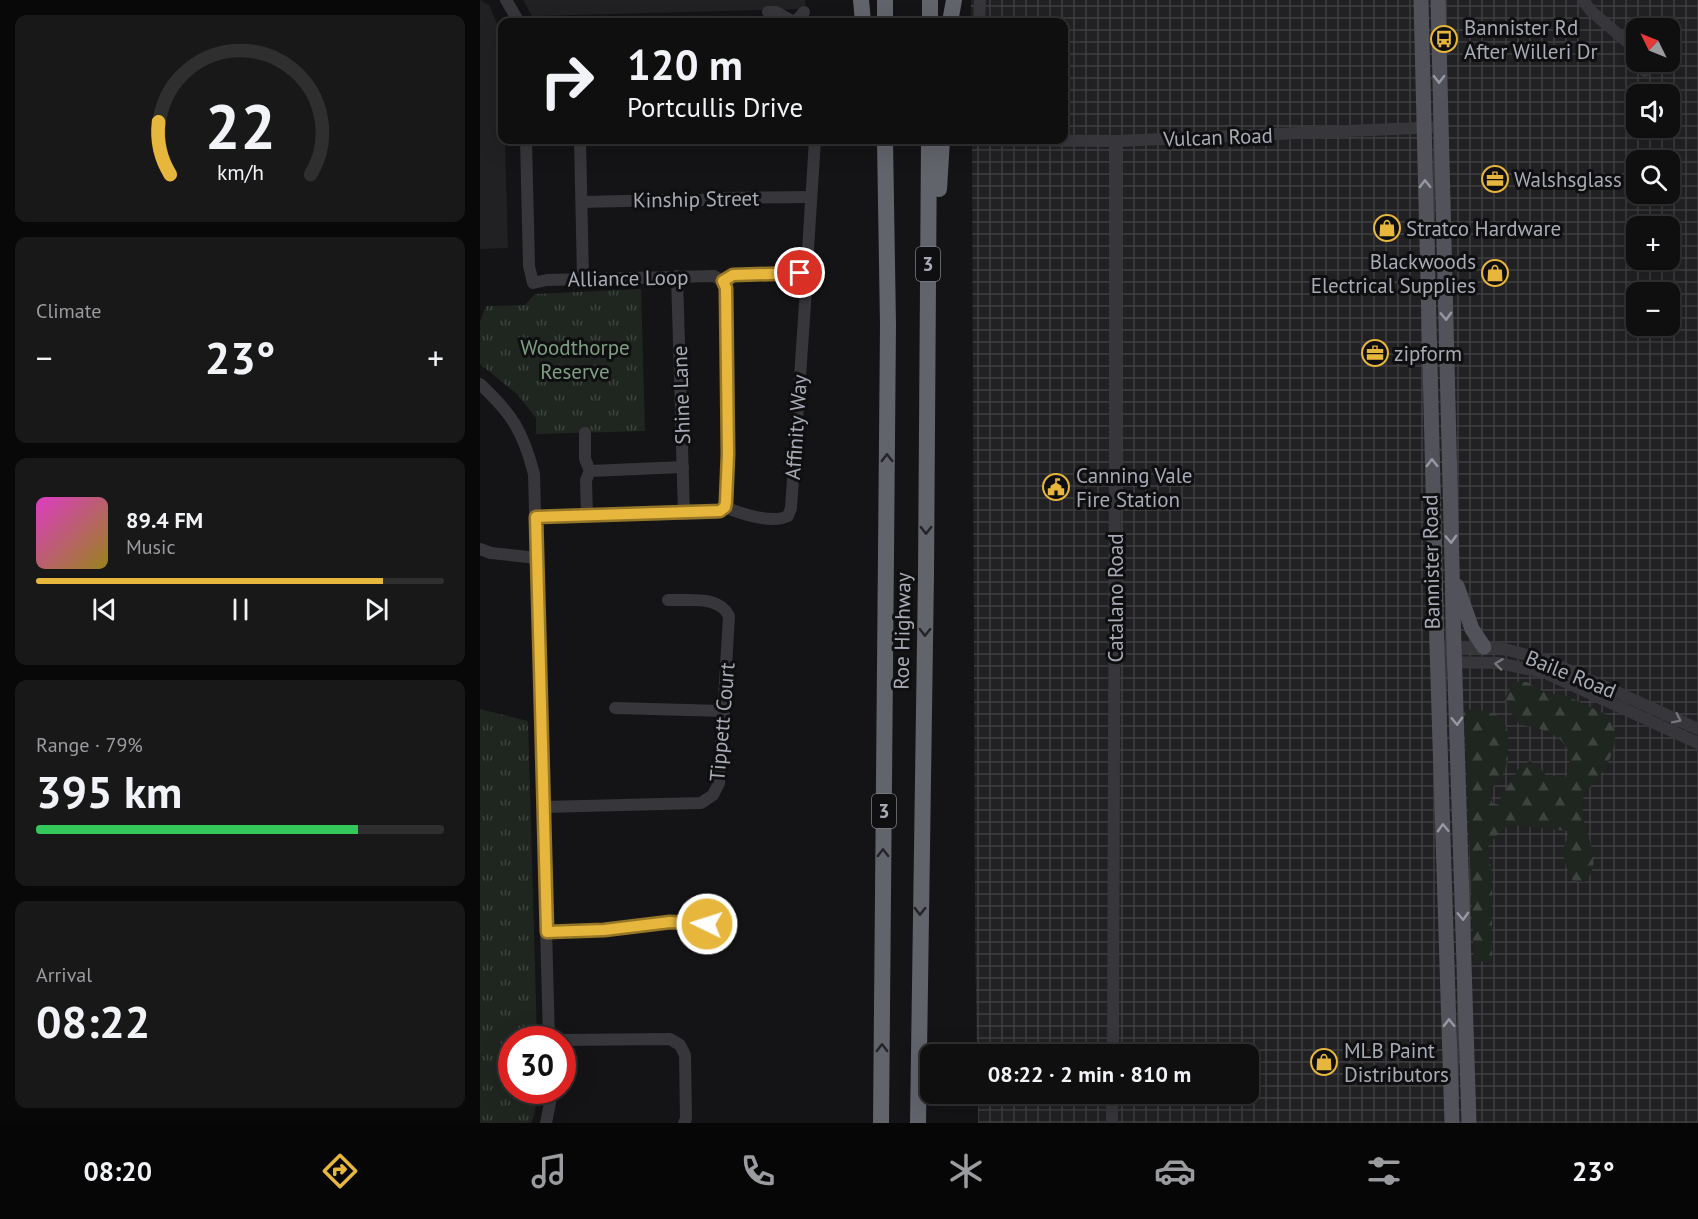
<!DOCTYPE html>
<html lang="en">
<head>
<meta charset="utf-8">
<style>
	:root { --surface:#0f0f10; --page:#181819; --text:#f1f3f6; --muted:#9b9c9f; --line:#2f2f30; --accent:#e7b63c }
	body { margin:0; font-family:"PT Sans",sans-serif; background:var(--page); color:var(--text); height:100vh; display:flex; flex-direction:column; font-size:22px; white-space:nowrap }
	* { box-sizing:border-box; margin:0 }
	p { font-size:20px; color:var(--muted) }
	.icon { flex:none; width:33px; height:33px; fill:none; stroke:currentColor; stroke-width:2; stroke-linecap:round; stroke-linejoin:round }
	.map { position:relative; flex:1; overflow:hidden }
	.details { display:flex; flex-direction:column; gap:15px; padding:15px; background:#080809; width:480px }
	.details>* { flex:none }
	.banner { position:absolute; left:18px; top:18px; width:570px; height:126px; border-radius:12px; box-shadow:0 6px 24px #0002,0 0 0 2px var(--line); background:#0f0f10; color:var(--text); overflow:hidden }
	.needle { width:39px; rotate:313deg }
	.controls { position:absolute; left:1146px; top:18px; display:grid; gap:12px }
	.controls a { display:grid; place-items:center; width:54px; height:54px; border-radius:12px; background:var(--surface); box-shadow:0 6px 24px #0002,0 0 0 2px var(--line); font-size:30px }
	.speed { position:absolute; left:18px; top:1026px; display:flex; gap:12px; font-size:30px; font-weight:700; text-align:center }
	.speed>* { display:grid; place-content:center; width:78px; height:78px; border-radius:50%; background:var(--surface); box-shadow:0 6px 24px #0002,0 0 0 2px var(--line); line-height:1 }
	.speed .limit { border:9px solid #d22; background:#fff; color:#111 }
	.pin { position:absolute; display:grid; place-items:center; width:51px; height:51px; color:#fff; margin:-26px; border:3px solid #fff; border-radius:50%; box-shadow:0 2px 6px #0007 }
	.me { position:absolute; width:66px; margin:-33px; rotate:274deg; stroke-linejoin:round; filter:drop-shadow(0 0 4px #0008) }
	.turn { display:flex; align-items:center; gap:21px; height:126px; padding:0 30px; font-size:27px }
	.turn .icon { width:78px; height:78px; stroke-width:2.5 }
	.turn b { display:block; font-size:42px; line-height:51px }
	.big { font-size:45px; font-weight:700; line-height:1.1 }
	.details .card { flex:1; display:flex; flex-direction:column; justify-content:center; gap:9px; min-width:0; padding:0 21px; border-radius:12px; background:var(--page) }
	.details .dial { align-items:center; gap:0 }
	.dial svg { height:156px; overflow:visible; fill:none; stroke:var(--line); stroke-width:7; stroke-linecap:round; text-anchor:middle }
	.dial text { fill:var(--text); stroke:none }
	.song { display:flex; align-items:center; gap:18px }
	.cover { width:72px; height:72px; border-radius:9px; background:linear-gradient(135deg,hsl(310 70% 55%),hsl(50 70% 35%)) }
	.played { height:6px; border-radius:3px; background:linear-gradient(90deg,var(--accent) 85%,var(--line) 85%) }
	.keys { display:flex; justify-content:space-around; direction:ltr }
	.heat { display:flex; justify-content:space-between; align-items:center; font-size:33px; direction:ltr }
	.charge { height:9px; border-radius:4px; background:linear-gradient(90deg,#34c759 79%,var(--line) 0) }
	.trip { position:absolute; left:440px; top:1044px; width:339px; height:60px; border-radius:12px; background:var(--surface); box-shadow:0 6px 24px #0002,0 0 0 2px var(--line); font-weight:700; line-height:60px; text-align:center }
	.dock { display:flex; height:96px; justify-content:space-around; align-items:center; background:#060606; color:var(--muted) }
	.dock .icon { width:42px; height:42px }
	.dock .current { color:var(--accent) }
	.dock b { font-size:27px; color:var(--text) }
	main { display:flex; flex:1; min-height:0 }
	.map>svg:first-child { display:block }
</style>
</head>
<body>
<main>
<section class="details">
<div class="card dial"><svg viewBox="0 0 100 80">
<path d="M14 69A42 42 0 1 1 86 69"/>
<path d="M14 69A42 42 0 0 1 8 42" stroke="#e7b63c"/>
<text x="50" y="56" font-size="32" font-weight="700">22</text>
<text x="50" y="72" font-size="11">km/h</text>
</svg></div>
<div class="card"><p>Climate</p>
<div class="heat"><a>−</a><b class="big">23°</b><a>+</a></div>
</div>
<div class="card">
<div class="song"><i class="cover"></i><div><b>89.4 FM</b><p>Music</p></div></div>
<div class="played"></div>
<div class="keys"><svg class="icon" aria-label="previous" viewBox="0 0 24 24"><path d="M18 5L8 12l10 7zM5 5v14"/></svg><svg class="icon" aria-label="pause" viewBox="0 0 24 24"><path d="M8 5v14M16 5v14"/></svg><svg class="icon" aria-label="next" viewBox="0 0 24 24"><path d="M6 5l10 7-10 7zM19 5v14"/></svg></div>
</div>
<div class="card"><p>Range · 79%</p><b class="big">395 km</b><div class="charge"></div></div>
<div class="card"><p>Arrival</p><b class="big">08:22</b></div>
</section>
<div class="map">
<svg width="1218" height="1123" viewBox="0 0 1218 1123">
	<defs>
		<pattern id="industrial-grid" width="8" height="8" patternUnits="userSpaceOnUse" patternTransform="scale(1.5)"><rect width="8" height="8" fill="#212023"/><path d="M0 4h8M4 0v8" fill="none" stroke="#3e3e41"/></pattern>
		<pattern id="forest-firs" width="22" height="20" patternUnits="userSpaceOnUse" patternTransform="scale(1.5)"><rect width="22" height="20" fill="#1f2620"/><path d="M5 1l3.5 6h-7zM16 11l3.5 6h-7z" fill="#3d433e"/></pattern>
		<pattern id="park-tufts" width="24" height="20" patternUnits="userSpaceOnUse" patternTransform="scale(1.5)"><rect width="24" height="20" fill="#1f2620"/><path d="M3 7l-1-3M5 7V3M7 7l1-3M15 17l-1-3M17 17v-4M19 17l1-3" fill="none" stroke="#3d433e"/></pattern>
	</defs>
	<rect width="100%" height="100%" fill="#141416"/>
	<g fill="#212023">
		<polygon points="0,0 9,5 22,35 22,140 25,140 28,248 0,249"/>
		<polygon points="43,0 325,0 326,9 52,16"/>
	</g>
	<path fill="url(#industrial-grid)" fill-rule="evenodd" d="M491,0h727v1123h-720v-29h270v-40h-271l-2,-127 -3,-787h92v-118h-93zM1156,28h34v34h-34zM1156,94h34v34h-34zM1156,160h34v34h-34zM1156,226h34v34h-34zM1156,292h34v34h-34z"/>
	<path fill="url(#forest-firs)" d="M1034,682h13l19,11 21,3 42,20c2,6 6,13 6,18 1,21 -15,46 -31,58 -1,11 -2,20 0,30 5,21 18,41 1,60l-12,-1c-9,-16 -13,-28 -5,-45l-1,-5 -56,-6 -10,5 -14,18 5,26v87l-18,1 -10,-250 9,-4 22,6 8,6 5,11v27l-4,15 -13,17 1,13 8,2 1,-12 7,-6 12,-21 10,-5 9,6 7,8 20,2c10,-28 -3,-41 -29,-49 -5,-1 -14,-2 -18,-5 -7,-5 -11,-18 -14,-25z"/>
	<g fill="url(#park-tufts)">
		<polygon points="161,289 165,431 56,434 56,418 38,395 0,364 0,322 6,306 45,305 55,294"/>
		<polygon points="0,709 48,721 57,1039 32,1040 32,1090 58,1091 54,1116 51,1123 0,1123"/>
	</g>
	<g fill="none" stroke-linecap="round" stroke-linejoin="round">
		<g stroke="#36363b" stroke-width="12">
			<polyline points="26,0 39,22"/>
			<polyline points="1103,0 1111,11 1153,47 1156,54"/>
			<polyline points="288,12 296,12 314,22"/>
			<polyline points="315,22 324,12"/>
			<polyline points="499,22 500,0"/>
			<polyline points="1160,62 1165,71"/>
			<polyline points="46,140 49,266 53,283 67,280 234,276 243,281 253,275 320,273 327,265 335,140"/>
			<polyline points="100,140 103,278"/>
			<polyline points="515,140 636,141 961,127"/>
			<polyline points="102,202 184,200 203,202 240,198 331,197"/>
			<polyline points="197,276 204,514"/>
			<path d="M0,384c32,30 43,47 54,90l15,566"/>
			<polyline points="105,433 105,459 110,471 106,480 107,516"/>
			<polyline points="110,471 203,467"/>
			<path d="M245,507c16,7 47,17 63,9l3,-8 15,-219 -6,-16"/>
			<polyline points="56,517 236,513 245,507 248,454 246,288 243,281"/>
			<polyline points="0,549 11,553 57,558"/>
			<polyline points="957,647 1004,647 1028,650 1066,660 1218,729"/>
			<polyline points="957,662 1019,663 1066,673 1218,743"/>
			<polyline points="135,708 244,711"/>
			<path d="M63,807l158,-4 12,-8 6,-12 10,-167c-10,-21 -40,-15 -61,-16"/>
			<polyline points="67,932 124,930 190,922 227,924"/>
			<polyline points="82,1040 190,1039 200,1045 205,1055 206,1119 204,1123"/>
			<polyline points="633,1054 636,141"/>
			<polyline points="66,1123 70,1103 70,1090"/>
			<polyline points="632,1123 632,1094"/>
		</g>
		<g stroke="#52535a" stroke-width="15">
			<polyline points="941,0 957,647 972,1123"/>
			<polyline points="958,0 974,646 989,1123"/>
			<polyline points="977,586 992,629 1004,647"/>
		</g>
		<g stroke="#62646b" stroke-width="16">
			<polyline points="381,0 383,22"/>
			<polyline points="405,22 405,0"/>
			<polyline points="450,22 450,0"/>
			<polyline points="470,22 474,0"/>
			<polyline points="459,189 462,140"/>
			<polyline points="401,1123 408,325 405,140"/>
			<polyline points="438,1123 446,574 449,140"/>
		</g>
	</g>
	<defs><path id="oneway-chevron" d="M-2-3.5L2.5 0L-2 3.5" fill="none" stroke-width="1.6" stroke-linecap="round" stroke-linejoin="round" transform="scale(1.5)"/></defs>
	<g stroke="#9699a3">
		<use href="#oneway-chevron" transform="translate(959 79) rotate(89)"/>
		<use href="#oneway-chevron" transform="translate(945 184) rotate(-91)"/>
		<use href="#oneway-chevron" transform="translate(966 316) rotate(88)"/>
		<use href="#oneway-chevron" transform="translate(952 463) rotate(-91)"/>
		<use href="#oneway-chevron" transform="translate(971 539) rotate(88)"/>
		<use href="#oneway-chevron" transform="translate(977 721) rotate(88)"/>
		<use href="#oneway-chevron" transform="translate(963 828) rotate(-92)"/>
		<use href="#oneway-chevron" transform="translate(983 916) rotate(88)"/>
		<use href="#oneway-chevron" transform="translate(969 1023) rotate(-91)"/>
	</g>
	<g stroke="#242428">
		<use href="#oneway-chevron" transform="translate(407 458) rotate(-90)"/>
		<use href="#oneway-chevron" transform="translate(446 530) rotate(90)"/>
		<use href="#oneway-chevron" transform="translate(445 632) rotate(91)"/>
		<use href="#oneway-chevron" transform="translate(403 853) rotate(-90)"/>
		<use href="#oneway-chevron" transform="translate(440 911) rotate(91)"/>
		<use href="#oneway-chevron" transform="translate(402 1048) rotate(-90)"/>
	</g>
	<g stroke="#74767e">
		<use href="#oneway-chevron" transform="translate(1019 664) rotate(-173)"/>
		<use href="#oneway-chevron" transform="translate(1197 719) rotate(26)"/>
	</g>
	<g fill="none" stroke-linecap="round" stroke-linejoin="round">
		<defs>
			<polyline id="route" points="227,924 190,922 124,930 67,932 56,517 240,511 245,507 246,502 248,454 246,288 243,281 253,275 320,273"/>
		</defs>
		<use href="#route" stroke="#967627" stroke-width="15"/>
		<use href="#route" stroke="#e7b63c" stroke-width="10"/>
	</g>
	<defs>
		<symbol id="bus-ring" viewBox="-11 -11 22 22"><circle r="9.5" fill="#0f0f11" stroke="#e7b63c" stroke-width="1.5"/><path d="M-5-6H5V4H4V6H2V4H-2V6H-4V4H-5ZM-3.5-4V0h7V-4ZM-3.5 1.2v1.5H-2V1.2ZM2 1.2v1.5H3.5V1.2Z" fill="#e7b63c"/></symbol>
		<symbol id="office-ring" viewBox="-11 -11 22 22"><circle r="9.5" fill="#0f0f11" stroke="#e7b63c" stroke-width="1.5"/><path d="M-6-3h4V-5.5h4V-3h4V5H-6ZM-1-4.5V-3h2v-1.5ZM-6 0V1H6V0Z" fill="#e7b63c"/></symbol>
		<symbol id="shop-ring" viewBox="-11 -11 22 22"><circle r="9.5" fill="#0f0f11" stroke="#e7b63c" stroke-width="1.5"/><path d="M-5-2.5h2.3a2.7 3.5 0 0 1 5.4 0H5L5.5 6h-11ZM-1.5-2.5h3a1.5 2.3 0 0 0-3 0Z" fill="#e7b63c"/></symbol>
		<symbol id="civic-ring" viewBox="-11 -11 22 22"><circle r="9.5" fill="#0f0f11" stroke="#e7b63c" stroke-width="1.5"/><path d="M-.6-6.5H3V-4.5H.6V-3L4-1V1h2V6H-6V1h2V-1L-.6-3ZM-1.2 2.5V6h2.4V2.5Z" fill="#e7b63c"/></symbol>
	</defs>
	<g fill-rule="evenodd">
		<use href="#bus-ring" x="949" y="24" width="30" height="30"/>
		<use href="#office-ring" x="1000" y="164" width="30" height="30"/>
		<use href="#shop-ring" x="892" y="213" width="30" height="30"/>
		<use href="#shop-ring" x="1000" y="258" width="30" height="30"/>
		<use href="#office-ring" x="880" y="338" width="30" height="30"/>
		<use href="#civic-ring" x="561" y="472" width="30" height="30"/>
		<use href="#shop-ring" x="829" y="1047" width="30" height="30"/>
	</g>
	<g text-anchor="middle" dominant-baseline="central" stroke-width="6" stroke-linejoin="round" paint-order="stroke">
		<g fill="#0f0f11" stroke="#797c84" stroke-width="1.5">
			<rect x="436" y="247" width="24" height="34" rx="4.5"/>
			<rect x="392" y="794" width="24" height="34" rx="4.5"/>
		</g>
		<g font-size="20" font-weight="bold" fill="#a7abb5">
			<text x="448" y="264">3</text>
			<text x="404" y="811">3</text>
		</g>
		<g font-size="21" fill="#a7abb5" stroke="#0f0f11" text-anchor="start">
			<text x="984" y="27">Bannister Rd<tspan x="984" dy="24">After Willeri Dr</tspan></text>
			<text x="1034" y="179">Walshsglass</text>
			<text x="926" y="228">Stratco Hardware</text>
			<text x="996" y="261" text-anchor="end">Blackwoods<tspan x="996" dy="24">Electrical Supplies</tspan></text>
			<text x="914" y="353">zipform</text>
			<text x="596" y="475">Canning Vale<tspan x="596" dy="24">Fire Station</tspan></text>
			<text x="864" y="1050">MLB Paint<tspan x="864" dy="24">Distributors</tspan></text>
		</g>
		<g font-size="21" fill="#a7abb5" stroke="#0f0f11">
			<text transform="translate(738 137) rotate(-2)">Vulcan Road</text>
			<text transform="translate(216 199) rotate(-1)">Kinship Street</text>
			<text transform="translate(148 278) rotate(-1)">Alliance Loop</text>
			<text transform="translate(201 395) rotate(-92)">Shine Lane</text>
			<text transform="translate(316 427) rotate(-86)">Affinity Way</text>
			<text transform="translate(951 562) rotate(-91)">Bannister Road</text>
			<text transform="translate(635 598) rotate(-90)">Catalano Road</text>
			<text transform="translate(422 631) rotate(-89)">Roe Highway</text>
			<text transform="translate(1091 674) rotate(22)">Baile Road</text>
			<text transform="translate(242 722) rotate(-85)">Tippett Court</text>
		</g>
		<g font-size="21" fill="#7f9f83" stroke="#0f0f11">
			<text x="95" y="347">Woodthorpe<tspan x="95" dy="24">Reserve</tspan></text>
		</g>
	</g>
</svg>
<div class="controls">
<a><svg class="needle" viewBox="-14 -14 28 28"><path d="M0-13l5 13h-10z" fill="#e53935"/><path d="M0 13l5-13h-10z" fill="#9b9c9f"/></svg></a>
<a><svg class="icon" aria-label="sound" viewBox="0 0 24 24"><path d="M4 9h4l5-4v14l-5-4H4zM17 9q2 3 0 6"/></svg></a>
<a><svg class="icon" aria-label="search" viewBox="0 0 24 24"><circle cx="10" cy="10" r="6"/><path d="M15 15l6 6"/></svg></a>
<a>+</a>
<a>−</a>
</div>
<div class="speed"><div class="limit">30</div></div>
<div class="pin" style="left:320px;top:273px;background:#d93025"><svg class="icon" aria-label="arrive" viewBox="0 0 24 24"><path d="M6 21V4h12l-3 4 3 4H6"/></svg></div>
<svg class="me" style="left:227px;top:924px" viewBox="-20 -20 40 40"><circle r="17" fill="#e7b63c" stroke="#fff" stroke-width="3"/><path d="M0-11L8 9 0 5-8 9z" fill="#fff"/></svg>
<div class="trip">08:22 · 2 min · 810 m</div>
<div class="banner">
<div class="turn"><svg class="icon" aria-label="right" viewBox="0 0 24 24"><path d="M7 20v-9h11M14 6l5 5-5 5"/></svg><div><b>120 m</b>Portcullis Drive</div></div>
</div>
</div>
</main>
<nav class="dock">
<b>08:20</b>
<svg class="icon current" aria-label="directions" viewBox="0 0 24 24"><path d="M12 3l9 9-9 9-9-9zM9 14v-3h6M13 9l2 2-2 2"/></svg>
<svg class="icon" aria-label="music" viewBox="0 0 24 24"><path d="M9 18V5l10-2v13"/><circle cx="6" cy="18" r="3"/><circle cx="16" cy="16" r="3"/></svg>
<svg class="icon" aria-label="phone" viewBox="0 0 24 24"><path d="M5 4h4l2 5-3 2q2 4 5 5l2-3 5 2v4C11 20 4 13 5 4z"/></svg>
<svg class="icon" aria-label="climate" viewBox="0 0 24 24"><path d="M12 3v18M4 7l16 10M4 17L20 7"/></svg>
<svg class="icon" aria-label="car" viewBox="0 0 24 24"><path d="M5 17H2v-5l4-1 3-4h7l3 4 3 1v5h-3M9 17h6M6 11h13"/><circle cx="7" cy="17" r="2"/><circle cx="17" cy="17" r="2"/></svg>
<svg class="icon" aria-label="filters" viewBox="0 0 24 24"><path d="M4 7h16M4 17h16"/><circle cx="9" cy="7" r="2"/><circle cx="15" cy="17" r="2"/></svg>
<b>23°</b>
</nav>
</body>
</html>
